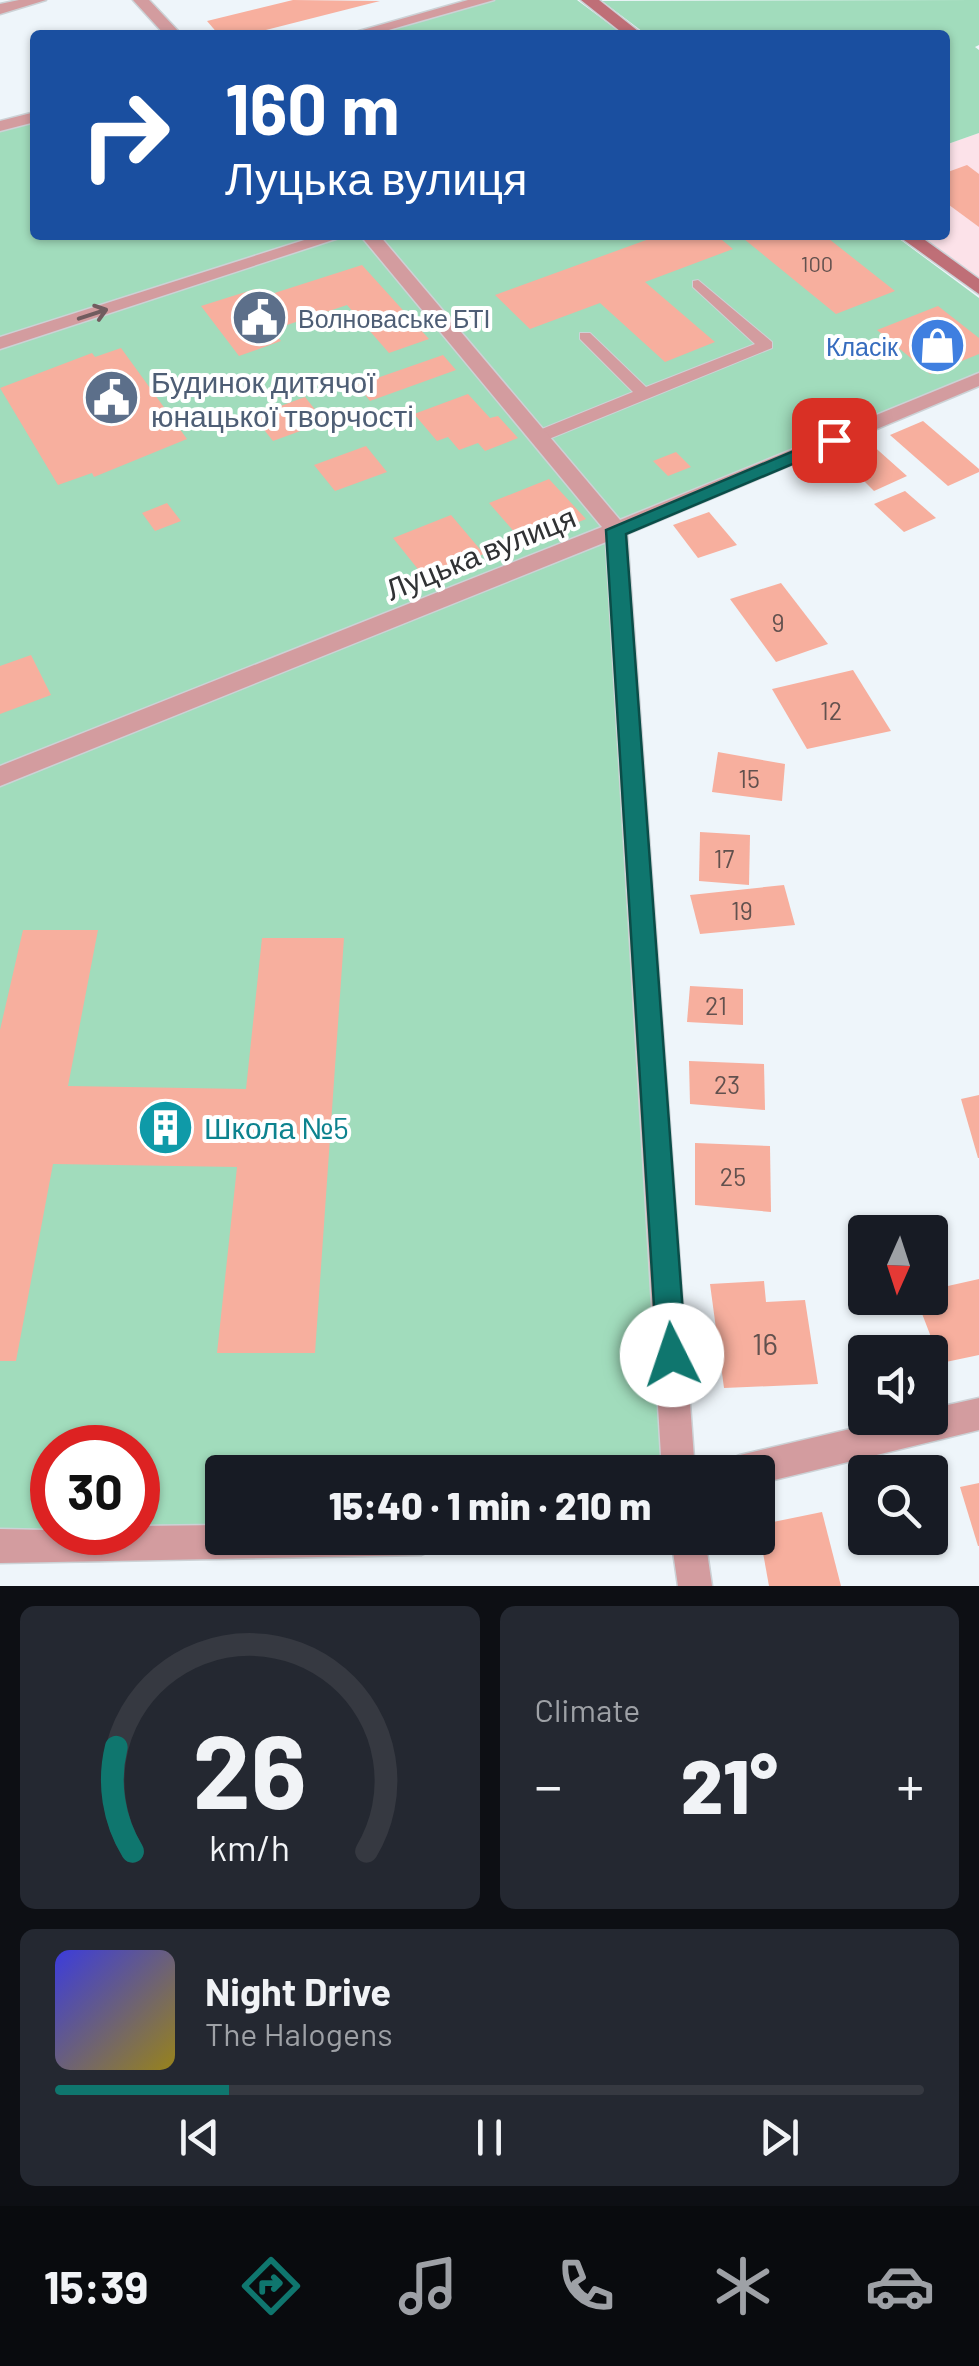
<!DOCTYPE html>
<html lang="en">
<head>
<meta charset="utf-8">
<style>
	:root { --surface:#171b24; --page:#242831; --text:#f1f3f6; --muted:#9ea1a6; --line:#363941; --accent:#0f766e }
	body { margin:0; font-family:Barlow,sans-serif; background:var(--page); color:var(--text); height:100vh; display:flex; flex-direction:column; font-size:38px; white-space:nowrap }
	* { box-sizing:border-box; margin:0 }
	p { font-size:32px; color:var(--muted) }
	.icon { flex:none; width:55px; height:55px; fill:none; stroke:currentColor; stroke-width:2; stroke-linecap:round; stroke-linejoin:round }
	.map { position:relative; height:1586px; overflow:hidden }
	.details { display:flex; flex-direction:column; gap:20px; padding:20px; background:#0d0f14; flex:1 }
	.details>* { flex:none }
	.top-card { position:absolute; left:30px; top:30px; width:920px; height:210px; border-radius:10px; box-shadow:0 2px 8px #0004; background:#1a4fa0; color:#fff; overflow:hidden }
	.needle { width:65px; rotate:183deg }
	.buttons { position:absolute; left:848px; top:1215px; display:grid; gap:20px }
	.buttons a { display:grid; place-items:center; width:100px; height:100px; border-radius:10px; background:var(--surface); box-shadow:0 2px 8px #0004; font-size:50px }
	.speed { position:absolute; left:30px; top:1425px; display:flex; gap:20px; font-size:50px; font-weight:700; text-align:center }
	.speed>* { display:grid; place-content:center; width:130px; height:130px; border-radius:50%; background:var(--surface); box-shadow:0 2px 8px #0004; line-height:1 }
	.speed .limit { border:15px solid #d22; background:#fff; color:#111 }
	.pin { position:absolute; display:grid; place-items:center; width:85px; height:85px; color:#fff; margin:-42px; border-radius:20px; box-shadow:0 5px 15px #0006 }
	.me { position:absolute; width:110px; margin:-55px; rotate:356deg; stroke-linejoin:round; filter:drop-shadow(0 0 8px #0008) }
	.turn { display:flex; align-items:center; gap:35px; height:210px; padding:0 30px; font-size:45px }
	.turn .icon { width:130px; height:130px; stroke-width:2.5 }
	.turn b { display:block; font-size:70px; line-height:85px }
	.big { font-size:75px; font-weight:800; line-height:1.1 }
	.details .widget { flex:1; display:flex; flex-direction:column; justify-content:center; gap:15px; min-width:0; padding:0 35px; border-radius:15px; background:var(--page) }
	.details .dial { align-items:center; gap:0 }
	.dial svg { height:260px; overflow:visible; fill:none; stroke:var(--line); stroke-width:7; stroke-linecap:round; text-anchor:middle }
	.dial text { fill:var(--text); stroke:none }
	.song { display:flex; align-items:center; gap:30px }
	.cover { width:120px; height:120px; border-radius:15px; background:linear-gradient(135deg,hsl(240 70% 55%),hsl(50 70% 35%)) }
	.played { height:10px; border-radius:5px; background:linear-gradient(90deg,var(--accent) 20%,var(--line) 20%) }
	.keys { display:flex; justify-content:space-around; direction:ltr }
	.heat { display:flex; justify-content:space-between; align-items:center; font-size:55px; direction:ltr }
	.details .tiles { flex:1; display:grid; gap:20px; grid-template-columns:1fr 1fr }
	.widget:last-child { grid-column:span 2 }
	.trip { position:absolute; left:205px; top:1455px; width:570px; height:100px; border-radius:10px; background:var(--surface); box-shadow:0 2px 8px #0004; font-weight:800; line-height:100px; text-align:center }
	.tab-bar { display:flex; height:160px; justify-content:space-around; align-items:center; background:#090b0e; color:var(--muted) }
	.tab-bar .icon { width:70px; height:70px }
	.tab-bar .on { color:var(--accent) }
	.tab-bar b { font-size:45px; color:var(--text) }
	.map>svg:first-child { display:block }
</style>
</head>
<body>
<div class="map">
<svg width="979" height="1586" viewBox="0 0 979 1586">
	<rect width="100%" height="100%" fill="#eef5fa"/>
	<polygon fill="#fce2e9" points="979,133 979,278 921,235 945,235 945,145"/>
	<g fill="#a1dcbc" fill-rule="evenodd">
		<polygon points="486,0 577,0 624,35 353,35"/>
		<polygon points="979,0 979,45 975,47 979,50 979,133 945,145 945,35 647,35 602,1"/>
		<path d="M35,117v118h859l85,63v81l-363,152 63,941h-457v66h199l-421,8v-1420zM52,1448h86v84h-86z"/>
	</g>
	<g fill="#f7af9e">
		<polygon points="293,0 380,1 246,35 219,35 207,21"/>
		<polygon points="967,165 979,174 979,227 945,202 945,173"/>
		<polygon points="660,235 716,235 733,249 645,282 715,342 665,362 600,303 530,329 495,295"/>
		<polygon points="739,235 824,235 895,291 836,314"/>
		<polygon points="362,265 429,339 389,353 347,305 272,330 281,341 239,356 201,306 255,289 262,297"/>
		<polygon points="938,306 979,338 979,354 930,374 877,330"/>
		<polygon points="121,348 187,439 94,477 92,473 58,485 0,388 92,353 95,357"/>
		<polygon points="443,355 456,370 370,401 357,385"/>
		<polygon points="468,394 490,418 498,416 518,438 485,451 478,443 459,450 448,437 437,441 414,414"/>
		<polygon points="305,397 325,422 273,441 253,416"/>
		<polygon points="923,421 979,469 979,472 948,486 890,435"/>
		<polygon points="861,435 907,476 874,491 848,465 818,478 800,459"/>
		<polygon points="366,446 387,472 335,491 314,465"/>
		<polygon points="676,452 691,467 668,476 653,461"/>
		<polygon points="549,479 586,519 525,544 489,503"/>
		<polygon points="905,491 936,518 904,532 874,504"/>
		<polygon points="167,503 181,521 155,531 142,513"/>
		<polygon points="709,512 737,545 698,558 673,525"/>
		<polygon points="451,515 484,554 436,574 432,569 421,573 393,538"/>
		<polygon points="781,583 828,644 776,662 730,599"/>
		<polygon points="31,655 51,695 0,714 0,666"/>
		<polygon points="853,670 891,731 807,749 772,689"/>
		<polygon points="718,752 785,764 782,801 712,792"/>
		<polygon points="700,832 750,835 749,885 699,881"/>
		<polygon points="784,885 795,925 700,934 690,895"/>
		<polygon points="23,930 98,930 68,1086 246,1089 262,938 344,938 315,1353 217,1353 237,1167 53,1164 16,1361 0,1361 0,1030"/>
		<polygon points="690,986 743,989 743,1025 687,1022"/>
		<polygon points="689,1061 764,1064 765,1110 690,1104"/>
		<polygon points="979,1095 979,1158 978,1158 961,1099"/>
		<polygon points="695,1143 770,1146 771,1212 695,1205"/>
		<polygon points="979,1279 979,1355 941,1363 916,1298 930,1298 930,1290"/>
		<polygon points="764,1281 766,1302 805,1300 818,1384 724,1388 710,1284"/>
		<polygon points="979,1483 979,1546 978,1546 960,1487"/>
		<polygon points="822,1512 841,1586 769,1586 758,1525"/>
	</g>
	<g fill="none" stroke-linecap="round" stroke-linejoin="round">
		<defs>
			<polygon id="service" points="698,280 772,342 772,348 544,441 532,441 532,433 633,392 580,339 580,333 590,333 646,387 755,344 693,287 693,281"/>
			<g id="minor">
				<polygon points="19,0 46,0 0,14 0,4"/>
				<polygon points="133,0 149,0 182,35 165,35"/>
				<polygon points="320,235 348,235 0,349 0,337"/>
				<polygon points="360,235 379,235 620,520 979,373 979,386 627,534 695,1472 662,1472 606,542 0,786 0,766 602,527"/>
				<polygon points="979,1398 979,1430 758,1484 758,1472 723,1472 728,1460 740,1455 897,1418 930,1418 930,1409"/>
				<polygon points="222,1525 222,1538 438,1538 433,1550 421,1555 0,1563 0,1529 138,1532 138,1526"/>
				<polygon points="671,1538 705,1538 712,1586 678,1586"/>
			</g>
			<g id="tertiary">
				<polygon points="468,0 494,0 371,35 345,35"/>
				<polygon points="35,112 35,122 0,131 0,121"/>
			</g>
			<g id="secondary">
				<polygon points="581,0 599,0 643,35 625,35"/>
				<polygon points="897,235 918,235 979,279 979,294"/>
			</g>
		</defs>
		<use href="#service" stroke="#ccd2d6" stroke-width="2"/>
		<use href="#minor" stroke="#ccd2d6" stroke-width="3"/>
		<use href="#tertiary" stroke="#ccd2d6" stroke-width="3"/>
		<use href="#secondary" stroke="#ccd2d6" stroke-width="3"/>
		<use href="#service" fill="#d39c9f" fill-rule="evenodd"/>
		<use href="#minor" fill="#d39c9f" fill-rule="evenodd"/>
		<use href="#tertiary" fill="#d39c9f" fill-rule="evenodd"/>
		<use href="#secondary" fill="#bf6f77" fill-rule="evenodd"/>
	</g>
	<defs><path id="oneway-shaft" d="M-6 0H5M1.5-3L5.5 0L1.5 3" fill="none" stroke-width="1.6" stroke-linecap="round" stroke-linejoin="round" transform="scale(2.5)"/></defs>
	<use stroke="#715c5f" href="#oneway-shaft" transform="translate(93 314) rotate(-18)"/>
	<polygon fill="#0f766e" stroke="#0a4d48" stroke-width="2.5" points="834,434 840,435 840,444 626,534 686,1355 682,1365 672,1369 661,1365 657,1355 606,530"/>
	<defs>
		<symbol id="civic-disc" viewBox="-11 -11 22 22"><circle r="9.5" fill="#5c6f8a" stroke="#fff"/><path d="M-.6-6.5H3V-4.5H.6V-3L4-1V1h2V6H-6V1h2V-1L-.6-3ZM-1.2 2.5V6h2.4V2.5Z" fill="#fff"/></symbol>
		<symbol id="shop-disc" viewBox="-11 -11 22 22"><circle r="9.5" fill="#3f7fe0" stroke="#fff"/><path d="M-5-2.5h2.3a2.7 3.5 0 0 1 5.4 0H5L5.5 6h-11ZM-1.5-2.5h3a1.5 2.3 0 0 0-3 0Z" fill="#fff"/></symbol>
		<symbol id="building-disc" viewBox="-11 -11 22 22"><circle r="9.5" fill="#0f9aa8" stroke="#fff"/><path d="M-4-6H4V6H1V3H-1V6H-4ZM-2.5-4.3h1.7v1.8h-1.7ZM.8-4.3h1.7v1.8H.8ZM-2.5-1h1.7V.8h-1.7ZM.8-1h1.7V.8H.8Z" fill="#fff"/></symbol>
	</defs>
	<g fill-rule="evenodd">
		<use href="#civic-disc" x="228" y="286" width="63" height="63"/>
		<use href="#shop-disc" x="906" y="314" width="63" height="63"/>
		<use href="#civic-disc" x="80" y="366" width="63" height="63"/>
		<use href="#building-disc" x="134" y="1096" width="63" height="63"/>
	</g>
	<g text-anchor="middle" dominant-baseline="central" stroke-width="8" stroke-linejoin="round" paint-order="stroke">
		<g font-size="22" fill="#62514e">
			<text x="817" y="263">100</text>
		</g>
		<g font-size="25" fill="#4e5e75" stroke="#fff" text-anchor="start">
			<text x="298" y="318">Волноваське БТІ</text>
		</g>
		<g font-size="25" fill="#366cbe" stroke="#fff" text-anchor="end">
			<text x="898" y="346">Класік</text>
		</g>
		<g font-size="25" fill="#62514e">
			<text x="778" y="622">9</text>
			<text x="831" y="710">12</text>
			<text x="749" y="778">15</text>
			<text x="724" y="858">17</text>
			<text x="742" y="910">19</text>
			<text x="716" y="1005">21</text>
			<text x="727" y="1084">23</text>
			<text x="733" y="1176">25</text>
		</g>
		<g font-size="30" fill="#4e5e75" stroke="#fff" text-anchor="start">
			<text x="151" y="381">Будинок дитячої<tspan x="151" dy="34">юнацької творчості</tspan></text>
		</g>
		<g font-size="30" fill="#303234" stroke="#fff">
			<text transform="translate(480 552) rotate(-22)">Луцька вулиця</text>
		</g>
		<g font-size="30" fill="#0d838f" stroke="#fff" text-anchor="start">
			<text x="204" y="1127">Школа №5</text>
		</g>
		<g font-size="30" fill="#62514e">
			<text x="765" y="1343">16</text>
		</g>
	</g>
</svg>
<div class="buttons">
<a><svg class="needle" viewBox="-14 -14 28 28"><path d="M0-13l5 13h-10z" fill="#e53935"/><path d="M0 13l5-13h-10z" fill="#9ea1a6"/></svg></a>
<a><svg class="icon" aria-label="sound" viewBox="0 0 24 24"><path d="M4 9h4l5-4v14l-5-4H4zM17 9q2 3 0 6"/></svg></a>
<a><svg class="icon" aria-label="search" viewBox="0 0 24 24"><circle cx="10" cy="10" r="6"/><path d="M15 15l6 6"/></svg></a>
</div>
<div class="speed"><div class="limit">30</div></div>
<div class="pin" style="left:834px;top:440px;background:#d93025"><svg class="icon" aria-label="arrive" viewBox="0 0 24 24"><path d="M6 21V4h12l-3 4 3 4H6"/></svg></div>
<svg class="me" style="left:672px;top:1355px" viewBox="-20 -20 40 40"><circle r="19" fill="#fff"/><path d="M0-13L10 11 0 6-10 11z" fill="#0f766e"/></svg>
<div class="trip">15:40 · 1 min · 210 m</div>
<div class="top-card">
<div class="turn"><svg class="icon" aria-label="right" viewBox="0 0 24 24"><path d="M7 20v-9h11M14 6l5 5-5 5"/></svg><div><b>160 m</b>Луцька вулиця</div></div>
</div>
</div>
<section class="details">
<div class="tiles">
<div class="widget dial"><svg viewBox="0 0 100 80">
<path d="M14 69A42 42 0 1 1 86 69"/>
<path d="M14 69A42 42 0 0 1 9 37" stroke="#0f766e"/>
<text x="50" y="56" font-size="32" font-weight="700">26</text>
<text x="50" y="72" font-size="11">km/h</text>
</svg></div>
<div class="widget"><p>Climate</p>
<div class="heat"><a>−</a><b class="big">21°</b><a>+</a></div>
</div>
<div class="widget">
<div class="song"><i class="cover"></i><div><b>Night Drive</b><p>The Halogens</p></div></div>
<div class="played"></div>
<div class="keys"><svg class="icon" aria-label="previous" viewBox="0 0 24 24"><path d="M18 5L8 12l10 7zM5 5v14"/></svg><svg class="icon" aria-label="pause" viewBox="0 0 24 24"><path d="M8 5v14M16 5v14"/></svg><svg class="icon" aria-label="next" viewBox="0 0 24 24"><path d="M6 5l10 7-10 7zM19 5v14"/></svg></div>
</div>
</div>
</section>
<nav class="tab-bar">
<b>15:39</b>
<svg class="icon on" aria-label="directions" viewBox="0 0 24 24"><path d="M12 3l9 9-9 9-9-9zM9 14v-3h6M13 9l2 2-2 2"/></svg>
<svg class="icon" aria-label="music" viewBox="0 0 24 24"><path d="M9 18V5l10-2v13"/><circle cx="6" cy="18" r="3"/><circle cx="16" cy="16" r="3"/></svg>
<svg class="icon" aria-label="phone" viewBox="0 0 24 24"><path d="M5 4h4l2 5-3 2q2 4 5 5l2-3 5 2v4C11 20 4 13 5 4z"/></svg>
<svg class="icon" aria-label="climate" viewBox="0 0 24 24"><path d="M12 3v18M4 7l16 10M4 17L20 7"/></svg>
<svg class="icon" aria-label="car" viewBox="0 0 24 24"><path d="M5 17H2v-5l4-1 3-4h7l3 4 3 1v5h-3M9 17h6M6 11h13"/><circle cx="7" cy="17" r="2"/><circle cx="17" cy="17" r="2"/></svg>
</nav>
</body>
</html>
